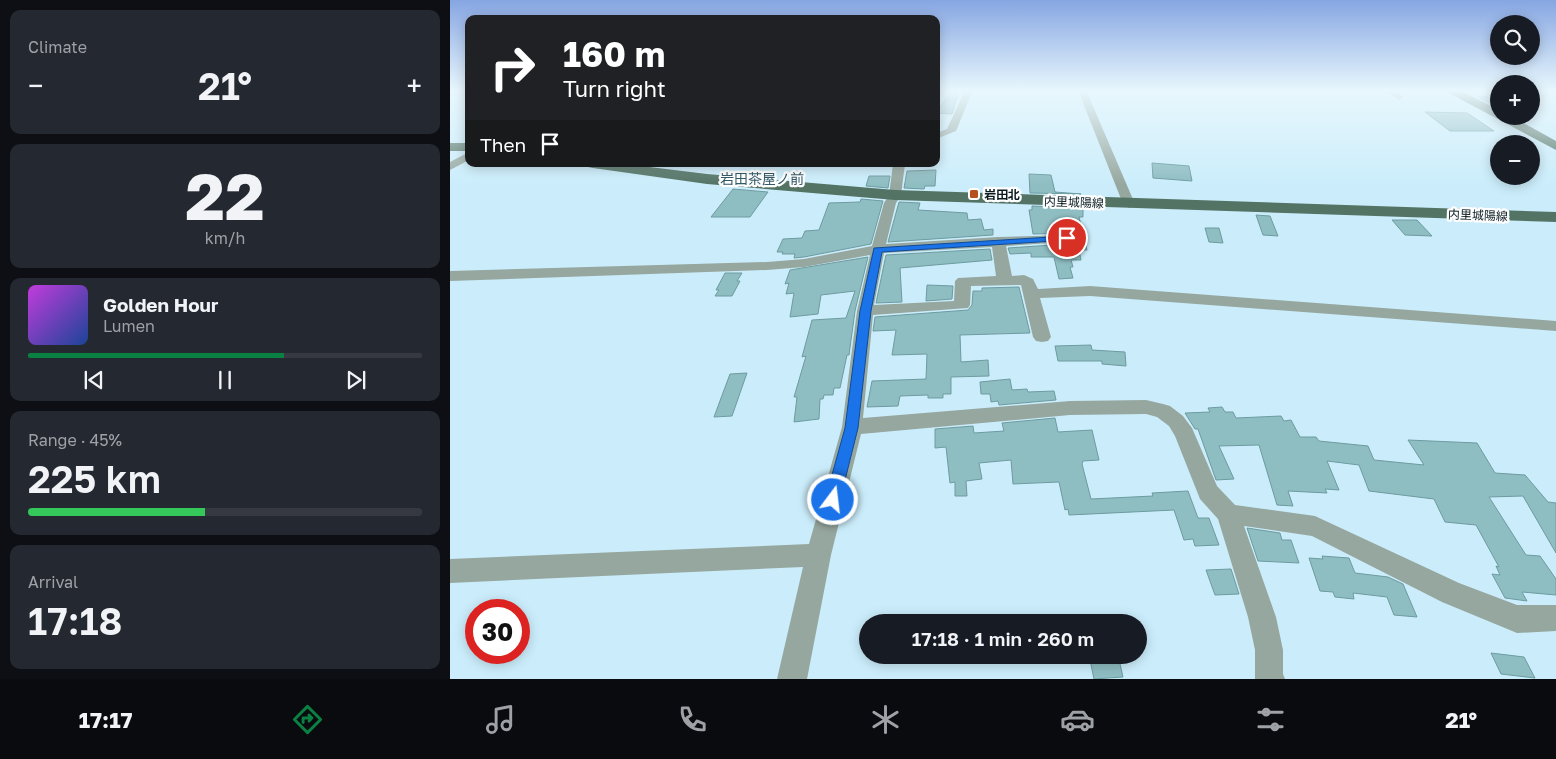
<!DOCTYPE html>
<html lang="en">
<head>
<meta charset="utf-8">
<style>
	:root { --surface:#171b24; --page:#242831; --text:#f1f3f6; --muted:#9ea1a6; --line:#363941; --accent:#0b8043 }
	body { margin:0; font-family:"Golos Text","Noto Sans JP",sans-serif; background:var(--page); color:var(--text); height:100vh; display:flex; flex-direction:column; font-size:19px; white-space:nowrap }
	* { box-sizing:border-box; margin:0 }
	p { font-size:16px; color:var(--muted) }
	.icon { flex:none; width:28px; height:28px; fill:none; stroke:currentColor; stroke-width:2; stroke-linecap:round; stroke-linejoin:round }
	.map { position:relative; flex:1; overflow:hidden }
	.sheet { display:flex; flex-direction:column; gap:10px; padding:10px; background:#0d0f14; width:450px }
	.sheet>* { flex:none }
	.hud { position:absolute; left:15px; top:15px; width:475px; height:152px; border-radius:10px; box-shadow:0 2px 12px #0003; background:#202124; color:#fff; overflow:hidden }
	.tools { position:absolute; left:1040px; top:15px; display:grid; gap:10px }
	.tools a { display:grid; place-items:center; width:50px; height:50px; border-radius:50%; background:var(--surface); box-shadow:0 2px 12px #0003; font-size:25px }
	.speed { position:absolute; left:15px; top:599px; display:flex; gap:10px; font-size:25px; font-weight:700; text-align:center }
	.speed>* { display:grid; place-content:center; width:65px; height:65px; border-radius:50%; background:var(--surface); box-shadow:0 2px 12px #0003; line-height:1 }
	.speed .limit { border:8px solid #d22; background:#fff; color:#111 }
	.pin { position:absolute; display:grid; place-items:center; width:42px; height:42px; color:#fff; margin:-21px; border:2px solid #fff; border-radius:50%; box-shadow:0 1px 5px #0007 }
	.me { position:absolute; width:55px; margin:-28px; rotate:15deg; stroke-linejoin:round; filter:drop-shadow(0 0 4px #0008) }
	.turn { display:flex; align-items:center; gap:18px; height:105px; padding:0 15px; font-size:22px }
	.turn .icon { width:65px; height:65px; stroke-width:2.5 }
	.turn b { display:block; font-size:35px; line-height:42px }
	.then { display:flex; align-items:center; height:48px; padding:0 15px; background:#0003; gap:10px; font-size:19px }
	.big { font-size:38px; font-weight:600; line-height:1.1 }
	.sheet .widget { flex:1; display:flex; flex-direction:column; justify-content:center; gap:8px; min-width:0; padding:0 18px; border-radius:10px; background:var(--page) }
	.sheet .dial { align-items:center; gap:0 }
	.dial b { font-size:65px; line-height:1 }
	.song { display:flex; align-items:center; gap:15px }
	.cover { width:60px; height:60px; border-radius:8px; background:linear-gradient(135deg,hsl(290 70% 55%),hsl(220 70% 35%)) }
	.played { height:5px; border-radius:2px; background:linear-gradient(90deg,var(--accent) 65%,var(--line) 65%) }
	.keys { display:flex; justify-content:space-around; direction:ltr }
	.heat { display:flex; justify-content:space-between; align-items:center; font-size:28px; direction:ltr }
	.charge { height:8px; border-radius:4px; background:linear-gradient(90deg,#34c759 45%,var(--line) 0) }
	.trip { position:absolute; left:409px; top:614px; width:288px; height:50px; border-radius:25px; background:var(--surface); box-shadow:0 2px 12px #0003; font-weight:600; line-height:50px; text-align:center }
	.tabs { display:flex; height:80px; justify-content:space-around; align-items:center; background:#090b0e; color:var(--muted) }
	.tabs .icon { width:35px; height:35px }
	.tabs .active { color:var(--accent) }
	.tabs b { font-size:22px; color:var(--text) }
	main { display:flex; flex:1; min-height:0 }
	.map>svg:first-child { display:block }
</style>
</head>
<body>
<main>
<section class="sheet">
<div class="widget"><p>Climate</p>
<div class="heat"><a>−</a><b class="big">21°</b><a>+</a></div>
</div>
<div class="widget dial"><b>22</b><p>km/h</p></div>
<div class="widget">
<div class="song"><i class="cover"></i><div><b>Golden Hour</b><p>Lumen</p></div></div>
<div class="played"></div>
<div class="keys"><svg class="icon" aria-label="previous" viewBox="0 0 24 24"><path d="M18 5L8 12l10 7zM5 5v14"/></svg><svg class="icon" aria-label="pause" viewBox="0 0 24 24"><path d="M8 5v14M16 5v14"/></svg><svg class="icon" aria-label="next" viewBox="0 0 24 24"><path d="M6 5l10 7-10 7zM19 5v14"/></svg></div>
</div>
<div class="widget"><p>Range · 45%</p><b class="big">225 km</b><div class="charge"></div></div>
<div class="widget"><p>Arrival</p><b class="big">17:18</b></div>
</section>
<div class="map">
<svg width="1106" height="679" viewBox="0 0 1106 679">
	<rect width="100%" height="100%" fill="#cbedfb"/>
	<g fill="#8ebdc2" stroke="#6c9ba0">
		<polygon points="502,90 509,90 502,114 486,113"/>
		<polygon points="1028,96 1049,98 1049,108 1030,98"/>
		<polygon points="975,112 1017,113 1044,131 1000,131"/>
		<polygon points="702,163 739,166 742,181 703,178"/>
		<polygon points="486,170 485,186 475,186 474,189 454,188 457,171"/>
		<polygon points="579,174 601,175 605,192 631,194 580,193"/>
		<polygon points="419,176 440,176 438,188 416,186"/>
		<polygon points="283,189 318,192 300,217 261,217"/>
		<polygon points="411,199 433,201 421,244 354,257 344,258 345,254 332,254 333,252 327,252 333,239 352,238 355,231 369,230 379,203 410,202"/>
		<polygon points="449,202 470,203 468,210 517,213 518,220 531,219 534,230 543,229 543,235 438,242"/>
		<polygon points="582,206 633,208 633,217 629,217 637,250 629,250 631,260 621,260 623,267 620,267 623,278 609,279 604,257 581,257 581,253 560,254 558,248 617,244 622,243 626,239 622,233 583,234 579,210 582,210"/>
		<polygon points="806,215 820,216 828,236 813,235"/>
		<polygon points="942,220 967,220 982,236 955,235"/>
		<polygon points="755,228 769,228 773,243 759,242"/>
		<polygon points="540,249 542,260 450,268 452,302 426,303 436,255"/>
		<polygon points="418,257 405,311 399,355 397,355 390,388 384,388 383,395 374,395 373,399 370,399 369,419 344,422 347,397 344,397 356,356 352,357 362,320 396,318 405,291 371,295 368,314 340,317 344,293 336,294 339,283 335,284 340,270"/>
		<polygon points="275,273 292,273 287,281 290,281 282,296 265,296 269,290 266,290"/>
		<polygon points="477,285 503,286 502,299 476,301"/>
		<polygon points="569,287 580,333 510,335 511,362 538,360 539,376 501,377 501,394 493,394 493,398 478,398 478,395 450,396 448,406 417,407 422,381 476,379 477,354 442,355 446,330 423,331 425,317 518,310 522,305 523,291 532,291 532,288"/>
		<polygon points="641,345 642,350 675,352 676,366 652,364 652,361 608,361 605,346"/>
		<polygon points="297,373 282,416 264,417 280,374"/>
		<polygon points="560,379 562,390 577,389 578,392 604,391 606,400 549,405 548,401 541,402 540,394 531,394 530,382"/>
		<polygon points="772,407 775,412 783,412 786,418 831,416 834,421 841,420 850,437 866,437 869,441 918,446 924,460 974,465 958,440 1027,443 1045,473 1075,475 1098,502 1106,503 1106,553 1073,496 1039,497 1076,555 1090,556 1106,579 1106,595 1072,592 1077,601 1055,598 1042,574 1050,575 1046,566 1049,567 1026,525 995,522 984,499 919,491 909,465 877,461 889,490 875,489 877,493 838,491 843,506 827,505 809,445 769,446 784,479 766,480 748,429 745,429 735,413 760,412 758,408"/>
		<polygon points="605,418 608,432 642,430 649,460 633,461 632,464 641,499 703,496 702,493 738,491 748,518 759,518 769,545 745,546 743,539 734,540 724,510 619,515 618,509 615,510 609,482 563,484 561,460 529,463 532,479 516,481 517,496 505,496 505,482 500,483 496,447 485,448 485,429 523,426 524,433 554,431 552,423"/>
		<polygon points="797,528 830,533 832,540 841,540 849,563 808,561"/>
		<polygon points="872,556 899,558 905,573 938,577 953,584 967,617 944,615 937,597 903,593 904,599 885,597 883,592 870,591 859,558 873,559"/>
		<polygon points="781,569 789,594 765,595 756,570"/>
		<polygon points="1041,653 1074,657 1085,678 1051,674"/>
		<polygon points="639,655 668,655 673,677 644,679"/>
	</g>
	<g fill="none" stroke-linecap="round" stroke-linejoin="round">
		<g fill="#96a79f" fill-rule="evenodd">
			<polygon points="515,90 523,90 506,131 486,139 486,133 497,129"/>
			<polygon points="628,90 636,90 685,204 683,207 679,208 673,204"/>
			<polygon points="935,90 944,90 953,97 949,100"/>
			<polygon points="1099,90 1106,90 1106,94"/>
			<polygon points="19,152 19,160 0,170 0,162"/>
			<path d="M443,164h12l-4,31 -5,8 -10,41 112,-7 74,-2 2,3 -2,3 -5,1 -61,4 6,30 12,-1 9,4 5,10 52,-3 466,35v10l-466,-35 -50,2 11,39 -3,4 -6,1 -6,-1 -3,-4 -12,-52 -50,1 -1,19 -2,3 -95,7 -10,103 207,-17 76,-1 17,4 7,2 13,10 9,12 25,58 18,19 80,11 144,67 58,22h39v26l-39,2 -75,-31 -130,-66 -68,-10 32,91 7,33v24l2,5h-30v-29l-7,-33 -30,-98 -18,-20 -25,-63 -6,-10 -12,-9 -11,-3 -76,1 -209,19 -30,121 -24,124h-30l26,-112 -353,16v-24l359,-15 33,-117 15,-116 13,-56 -66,12 -37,3 -317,11v-10l317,-9 37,-3 68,-13 12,-43 5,-8zM542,247l4,29 -38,2 -3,3 -1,20 -80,4 10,-52z"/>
		</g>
		<g fill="#537364" fill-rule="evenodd">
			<polygon points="996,90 1009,90 1049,110 1049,116 1061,116 1106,141 1106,150 997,92"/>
			<rect x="0" y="143" width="19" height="8"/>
			<polygon points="136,164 175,164 257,174 445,190 1106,212 1106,222 445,200 257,184 143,168 138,167"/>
		</g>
	</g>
	<linearGradient id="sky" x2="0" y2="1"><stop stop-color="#86a6e2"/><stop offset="0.49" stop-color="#e8f7fd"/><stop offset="1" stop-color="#e8f7fd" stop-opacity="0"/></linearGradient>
	<rect width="1106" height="185" fill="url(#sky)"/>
	<polygon fill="#1a73e8" stroke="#114b97" points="617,236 620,237 620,240 432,252 421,311 408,428 390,500 388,505 383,507 377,505 375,500 395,428 410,311 424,248"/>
	<rect fill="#b5511d" stroke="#fff" stroke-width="2" x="519" y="189" width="10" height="10" rx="2.5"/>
	<g text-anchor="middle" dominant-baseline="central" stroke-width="4.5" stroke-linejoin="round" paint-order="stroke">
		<g font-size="12" font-weight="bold" fill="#091a20" stroke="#fff" text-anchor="start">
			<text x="534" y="194">岩田北</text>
		</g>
		<g font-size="12" fill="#091a20" stroke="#fff">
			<text transform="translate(624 202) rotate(2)">内里城陽線</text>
			<text transform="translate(1028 215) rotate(2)">内里城陽線</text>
		</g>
		<g font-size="14" fill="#335a69" stroke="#fff">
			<text x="312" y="178">岩田茶屋ノ前</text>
		</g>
	</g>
</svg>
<div class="tools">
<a><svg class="icon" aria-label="search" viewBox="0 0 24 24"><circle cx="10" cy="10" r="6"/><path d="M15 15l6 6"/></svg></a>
<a>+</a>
<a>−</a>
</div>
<div class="speed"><div class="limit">30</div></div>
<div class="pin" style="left:617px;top:238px;background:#d93025"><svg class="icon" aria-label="arrive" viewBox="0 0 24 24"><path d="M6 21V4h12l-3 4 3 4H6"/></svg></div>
<svg class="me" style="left:383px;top:500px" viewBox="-20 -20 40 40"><circle r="17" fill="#1a73e8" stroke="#fff" stroke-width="3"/><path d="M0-11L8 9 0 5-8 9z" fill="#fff"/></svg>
<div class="trip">17:18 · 1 min · 260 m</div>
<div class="hud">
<div class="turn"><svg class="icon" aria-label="right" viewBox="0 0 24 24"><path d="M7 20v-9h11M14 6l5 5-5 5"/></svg><div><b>160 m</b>Turn right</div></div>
<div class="then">Then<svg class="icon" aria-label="arrive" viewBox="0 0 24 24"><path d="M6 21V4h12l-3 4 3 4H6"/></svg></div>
</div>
</div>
</main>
<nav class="tabs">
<b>17:17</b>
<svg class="icon active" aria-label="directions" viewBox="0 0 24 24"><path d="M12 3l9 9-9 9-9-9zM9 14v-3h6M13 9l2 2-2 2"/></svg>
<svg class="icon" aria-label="music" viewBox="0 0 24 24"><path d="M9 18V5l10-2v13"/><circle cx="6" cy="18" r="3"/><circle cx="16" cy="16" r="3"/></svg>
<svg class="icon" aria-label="phone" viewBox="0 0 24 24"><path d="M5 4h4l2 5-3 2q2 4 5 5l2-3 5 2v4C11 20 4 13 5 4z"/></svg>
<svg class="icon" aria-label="climate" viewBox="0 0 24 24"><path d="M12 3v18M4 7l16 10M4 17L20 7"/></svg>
<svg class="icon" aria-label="car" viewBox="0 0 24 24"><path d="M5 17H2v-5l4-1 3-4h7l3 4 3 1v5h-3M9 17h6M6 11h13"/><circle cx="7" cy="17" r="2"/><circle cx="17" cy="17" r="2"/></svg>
<svg class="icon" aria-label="filters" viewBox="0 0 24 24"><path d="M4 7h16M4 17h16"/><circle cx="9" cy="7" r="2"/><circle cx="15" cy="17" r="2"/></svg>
<b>21°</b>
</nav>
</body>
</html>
